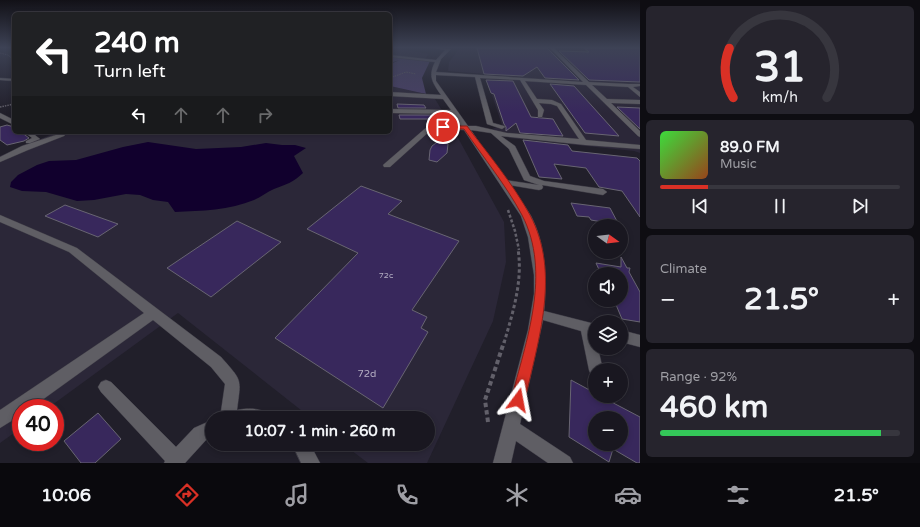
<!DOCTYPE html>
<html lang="en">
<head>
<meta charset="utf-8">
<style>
	:root { --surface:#191720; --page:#26242d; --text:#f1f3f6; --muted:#9f9fa5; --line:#37363e; --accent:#d93025 }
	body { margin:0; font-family:"Varela Round",sans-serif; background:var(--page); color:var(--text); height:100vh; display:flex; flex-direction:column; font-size:15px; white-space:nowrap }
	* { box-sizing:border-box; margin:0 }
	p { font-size:13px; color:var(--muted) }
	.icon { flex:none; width:22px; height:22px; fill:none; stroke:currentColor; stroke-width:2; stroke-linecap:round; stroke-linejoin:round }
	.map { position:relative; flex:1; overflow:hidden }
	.side { display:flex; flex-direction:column; gap:6px; padding:6px; background:#0e0d12; width:280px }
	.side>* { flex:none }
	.banner { position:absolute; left:12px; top:12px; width:380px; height:122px; border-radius:6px; box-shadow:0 2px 6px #0003,0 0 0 1px var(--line); background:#202124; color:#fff; overflow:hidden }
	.needle { width:26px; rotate:105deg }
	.buttons { position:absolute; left:588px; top:219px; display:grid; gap:8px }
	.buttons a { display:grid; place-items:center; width:40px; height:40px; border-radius:50%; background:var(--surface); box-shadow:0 2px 6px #0003,0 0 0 1px var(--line); font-size:20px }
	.speed { position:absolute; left:12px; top:399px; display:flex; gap:8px; font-size:20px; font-weight:700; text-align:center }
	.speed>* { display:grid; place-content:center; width:52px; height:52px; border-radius:50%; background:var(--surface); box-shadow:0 2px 6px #0003,0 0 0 1px var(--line); line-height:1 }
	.speed .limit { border:6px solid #d22; background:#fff; color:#111 }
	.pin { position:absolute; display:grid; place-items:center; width:34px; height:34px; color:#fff; margin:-17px; border:2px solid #fff; border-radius:50%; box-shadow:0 1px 4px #0007 }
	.me { position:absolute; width:44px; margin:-22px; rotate:13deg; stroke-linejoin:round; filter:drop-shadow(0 0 3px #0008) }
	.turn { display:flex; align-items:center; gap:14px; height:84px; padding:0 16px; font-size:18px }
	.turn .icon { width:52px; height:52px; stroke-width:2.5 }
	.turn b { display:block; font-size:28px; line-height:34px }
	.lanes { display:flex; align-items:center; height:38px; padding:0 16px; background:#0003; justify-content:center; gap:20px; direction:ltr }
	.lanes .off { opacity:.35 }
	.big { font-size:30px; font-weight:800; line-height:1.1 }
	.side .tile { flex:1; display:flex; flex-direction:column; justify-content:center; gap:6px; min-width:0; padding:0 14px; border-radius:6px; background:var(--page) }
	.side .dial { align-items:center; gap:0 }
	.dial svg { height:104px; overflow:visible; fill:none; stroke:var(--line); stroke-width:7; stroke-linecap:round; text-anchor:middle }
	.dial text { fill:var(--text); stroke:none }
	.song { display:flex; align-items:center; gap:12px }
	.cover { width:48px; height:48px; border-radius:6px; background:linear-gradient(135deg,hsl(120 70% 55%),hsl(20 70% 35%)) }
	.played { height:4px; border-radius:2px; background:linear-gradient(90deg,var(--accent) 20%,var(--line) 20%) }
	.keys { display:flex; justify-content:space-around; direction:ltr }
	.heat { display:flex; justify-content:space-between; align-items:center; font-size:22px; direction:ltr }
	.charge { height:6px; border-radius:3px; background:linear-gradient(90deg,#34c759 92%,var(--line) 0) }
	.trip { position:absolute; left:205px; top:411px; width:230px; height:40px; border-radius:20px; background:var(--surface); box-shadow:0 2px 6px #0003,0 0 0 1px var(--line); font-weight:800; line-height:40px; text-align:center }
	.tabs { display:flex; height:64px; justify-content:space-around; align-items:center; background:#0a090d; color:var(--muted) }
	.tabs .icon { width:28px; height:28px }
	.tabs .active { color:var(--accent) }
	.tabs b { font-size:18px; color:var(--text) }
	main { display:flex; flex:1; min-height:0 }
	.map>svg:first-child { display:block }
</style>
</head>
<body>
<main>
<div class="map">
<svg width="640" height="463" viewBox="0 0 640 463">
	<rect width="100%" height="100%" fill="#211f2a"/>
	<g fill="#2b2738">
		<polygon points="390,48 393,48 429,54 424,60 390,57"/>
		<polygon points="460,48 640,48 640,153 634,151 509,138 507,133 492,129 502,125 485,74 448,71 449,62"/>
		<polygon points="390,86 426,94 435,99 451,125 504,222 506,262 493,321 427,463 368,463 343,444 428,444 428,418 311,418 178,313 48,408 21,408 21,428 0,443 0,156 57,132 390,132"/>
	</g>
	<polygon fill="#493f67" points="390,57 430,61 422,78 426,94 390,86 390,64 400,60 390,63"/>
	<path fill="#11002d" d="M148,142l48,7 45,-2 25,-4 16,2h13l11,3 -12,8 9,17c-9,9 -18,12 -29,16 -7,3 -13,8 -20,11 -24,10 -53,11 -79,12l-7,-10 -15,-2 -13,-5 -14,-1 -32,6 -17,1 -31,-9 -24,-1 -12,-4 1,-5 7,-7 19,-10 12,-4 27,-1 47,-13z"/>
	<g fill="#38285c" stroke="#686572" fill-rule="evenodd">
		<polygon points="477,48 547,48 579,80 545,78 537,67 523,76 484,74"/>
		<polygon points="584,48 640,48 640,82 589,80 559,51 589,52"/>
		<polygon points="486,80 513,81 531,117 553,119 563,136 520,133 516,123 506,131 506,127 504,124 494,94 491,93"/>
		<polygon points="550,84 574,86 619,136 585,133"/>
		<polygon points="397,104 424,105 426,108 398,108"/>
		<polygon points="617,107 640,108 640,129"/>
		<polygon points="399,115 431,115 434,119 400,119"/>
		<polygon points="7,125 14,127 14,132 21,132 29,138 24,141 7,145 0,140 0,127"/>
		<polygon points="440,140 446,141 448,144 447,153 437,162 429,160 430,150 432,146"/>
		<polygon points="523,140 568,145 572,151 637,158 640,161 640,217 622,191 599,187 586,168 554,164 562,179 539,177"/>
		<polygon points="361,186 402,201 388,214 459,241 412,310 427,317 421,328 428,332 383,408 275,338 358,253 307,229"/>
		<polygon points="571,203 610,208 619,225 591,220 589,217 577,216"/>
		<polygon points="65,205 118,224 98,237 45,216"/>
		<polygon points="237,221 281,242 211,297 167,268"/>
		<polygon points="621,257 627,268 630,268 629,272 640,292 640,322 622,319 614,300 621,300 621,274 601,274 596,263 621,267"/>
		<path d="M571,380l24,13v3h5l40,21v46h-3l-24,-14 -4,13 -40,-25zM595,418h26v26h-26z"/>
		<polygon points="98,413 121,439 95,463 81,463 64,441"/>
	</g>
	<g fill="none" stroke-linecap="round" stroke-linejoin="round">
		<defs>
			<g id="minor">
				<path d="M433,48l18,1 -10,10 -5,13 147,10 -33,-34h4l35,34 40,2h11v2l-7,1 7,5v5l-12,-10 -36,-2 15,14 33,1v4l-29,-1 29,28v6l-2,-1 -52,-51 -61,-4 12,18 15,1 9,4 25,36 54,5v4l-55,-4 -84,-9 14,10 15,30 14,5 59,8 4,3 -4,3 -61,-10 1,2 -1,2 -3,1 -30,-5c7,10 16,20 22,31 15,29 16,63 13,95l51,13v24h3l5,22h-8v6l-4,-1 -2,-5 -8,-39 -38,-11 -23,104 50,33 3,6h-25l-32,-22 -5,22h-18l35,-133 6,-36v-19l-6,-38 -7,-21 -57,-86 -32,-1 -42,38h-6l-1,-2 45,-39h33l-8,-12 -63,-1v-4l61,1 -8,-11 -53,-3v-4l51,3c-9,-13 -13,-19 -6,-33l-45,-5v-2l46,5 9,-10zM436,75l39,2 12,47 15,5 3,-2 -1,-1 -11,-3 -13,-45 40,2 18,30v7h4l2,-7 -5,-7 12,1 6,2 22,33 -72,-6 -31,-7h-8l-32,-45zM471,130l20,3 18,16 15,31 15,5 -34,-5z"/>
				<polygon points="0,78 14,79 14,81 0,80"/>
				<polygon points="0,113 14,120 14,125 0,118"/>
				<polygon points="24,132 31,132 40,139 30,143 26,143 26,141 32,138"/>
				<polygon points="62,133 65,135 64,136 28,150 0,162 0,157 22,146"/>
				<path d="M0,215l77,33 144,109c22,25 20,21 16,53 11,-2 19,-2 29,2l2,6h-48l5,-34 -14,-17 -58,-47 -122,88h-10v7l-21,13v-18l144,-97 -75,-61 -69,-30z"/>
				<polygon points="621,330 640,335 640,347 621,342"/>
				<polygon points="106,380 111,382 176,447 194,428 212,420 212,437 206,440 185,463 164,463 165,461 101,392 98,387 101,382"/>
				<polygon points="292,444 310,444 320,463 301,463"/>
			</g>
		</defs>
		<use href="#minor" stroke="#3c3a44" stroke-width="1"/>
		<g stroke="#62606a" stroke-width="1" stroke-dasharray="1.5 1" stroke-linecap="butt">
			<polyline points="0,53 8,55 14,60"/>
			<polyline points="390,78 406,72 416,74"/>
		</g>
		<polyline stroke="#62606a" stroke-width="1.5" stroke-dasharray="1.5 1" stroke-linecap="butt" points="0,107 14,104"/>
		<polyline stroke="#62606a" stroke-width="2.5" stroke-dasharray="3 2" stroke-linecap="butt" points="508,210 515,231 519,250"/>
		<path stroke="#62606a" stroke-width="3" stroke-dasharray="3.5 2.5" stroke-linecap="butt" d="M504,343c9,-31 19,-62 14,-94"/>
		<polyline stroke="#62606a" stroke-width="4" stroke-dasharray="4.5 3" stroke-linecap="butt" points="488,422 485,400 504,342"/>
		<use href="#minor" fill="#5f5e64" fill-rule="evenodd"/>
	</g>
	<linearGradient id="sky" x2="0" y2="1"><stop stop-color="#121117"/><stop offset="0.42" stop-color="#3d4255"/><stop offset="1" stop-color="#3d4255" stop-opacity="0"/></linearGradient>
	<rect width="640" height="113" fill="url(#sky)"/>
	<path fill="#d93025" stroke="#8d1f18" d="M441,126h26c22,29 46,58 63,89 31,58 8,125 -5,185l-2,4 -5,2 -5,-2 -2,-4c15,-59 41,-127 11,-185 -16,-30 -39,-58 -58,-86h-23z"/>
	<g text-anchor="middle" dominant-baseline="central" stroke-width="4" stroke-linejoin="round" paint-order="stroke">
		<g font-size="8" fill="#b6b0c4">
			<text x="386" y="275">72c</text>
		</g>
		<g font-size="10" fill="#b6b0c4">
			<text x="367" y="374">72d</text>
		</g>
	</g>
</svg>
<div class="buttons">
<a><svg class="needle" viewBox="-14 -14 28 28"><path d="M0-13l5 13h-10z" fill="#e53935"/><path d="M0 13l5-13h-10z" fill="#9f9fa5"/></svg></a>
<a><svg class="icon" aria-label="sound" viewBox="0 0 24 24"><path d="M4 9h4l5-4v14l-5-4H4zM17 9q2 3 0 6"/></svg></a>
<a><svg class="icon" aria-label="layers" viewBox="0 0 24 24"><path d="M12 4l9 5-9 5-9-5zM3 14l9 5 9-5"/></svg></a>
<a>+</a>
<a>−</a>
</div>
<div class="speed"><div class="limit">40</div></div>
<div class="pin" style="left:443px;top:127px;background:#d93025"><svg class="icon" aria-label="arrive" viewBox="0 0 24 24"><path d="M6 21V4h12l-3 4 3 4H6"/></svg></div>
<svg class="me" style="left:518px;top:400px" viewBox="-20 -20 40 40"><path d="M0-17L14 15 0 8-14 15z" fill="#d93025" stroke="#fff" stroke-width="4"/></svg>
<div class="trip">10:07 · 1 min · 260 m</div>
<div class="banner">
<div class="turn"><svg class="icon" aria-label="left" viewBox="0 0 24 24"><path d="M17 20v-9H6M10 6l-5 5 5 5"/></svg><div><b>240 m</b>Turn left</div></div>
<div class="lanes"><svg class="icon" aria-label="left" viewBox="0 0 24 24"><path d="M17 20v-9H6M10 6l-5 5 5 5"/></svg><svg class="icon off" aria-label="ahead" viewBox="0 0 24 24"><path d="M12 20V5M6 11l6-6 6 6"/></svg><svg class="icon off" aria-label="ahead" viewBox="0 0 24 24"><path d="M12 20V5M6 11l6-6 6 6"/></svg><svg class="icon off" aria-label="right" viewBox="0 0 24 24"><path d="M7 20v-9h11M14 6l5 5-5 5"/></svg></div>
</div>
</div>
<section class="side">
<div class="tile dial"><svg viewBox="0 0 100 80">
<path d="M14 69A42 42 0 1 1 86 69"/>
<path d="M14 69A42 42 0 0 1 11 31" stroke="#d93025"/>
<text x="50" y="56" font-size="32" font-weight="700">31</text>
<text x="50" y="72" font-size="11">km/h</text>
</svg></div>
<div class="tile">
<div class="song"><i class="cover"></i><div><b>89.0 FM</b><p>Music</p></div></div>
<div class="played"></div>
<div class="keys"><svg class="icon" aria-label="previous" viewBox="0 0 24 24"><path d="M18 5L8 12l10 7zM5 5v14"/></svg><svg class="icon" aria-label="pause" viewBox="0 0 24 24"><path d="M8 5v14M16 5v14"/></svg><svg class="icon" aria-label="next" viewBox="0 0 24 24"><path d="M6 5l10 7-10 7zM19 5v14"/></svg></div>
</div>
<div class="tile"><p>Climate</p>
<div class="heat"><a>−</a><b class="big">21.5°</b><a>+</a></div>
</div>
<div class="tile"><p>Range · 92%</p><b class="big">460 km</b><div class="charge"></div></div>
</section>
</main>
<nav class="tabs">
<b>10:06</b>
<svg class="icon active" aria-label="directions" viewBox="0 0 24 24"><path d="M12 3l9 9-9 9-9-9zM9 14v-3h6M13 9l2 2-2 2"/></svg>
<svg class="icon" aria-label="music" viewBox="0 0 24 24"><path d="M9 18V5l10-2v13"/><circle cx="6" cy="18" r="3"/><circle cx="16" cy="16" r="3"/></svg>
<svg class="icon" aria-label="phone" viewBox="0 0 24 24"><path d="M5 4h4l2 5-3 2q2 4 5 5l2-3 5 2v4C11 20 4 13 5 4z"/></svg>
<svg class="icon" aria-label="climate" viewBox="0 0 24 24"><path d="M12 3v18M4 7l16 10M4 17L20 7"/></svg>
<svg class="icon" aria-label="car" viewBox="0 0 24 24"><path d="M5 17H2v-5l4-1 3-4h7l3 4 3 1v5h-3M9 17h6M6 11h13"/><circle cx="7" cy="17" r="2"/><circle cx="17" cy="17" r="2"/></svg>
<svg class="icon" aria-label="filters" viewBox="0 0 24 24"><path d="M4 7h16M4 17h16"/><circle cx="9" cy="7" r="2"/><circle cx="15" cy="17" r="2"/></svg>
<b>21.5°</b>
</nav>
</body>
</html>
